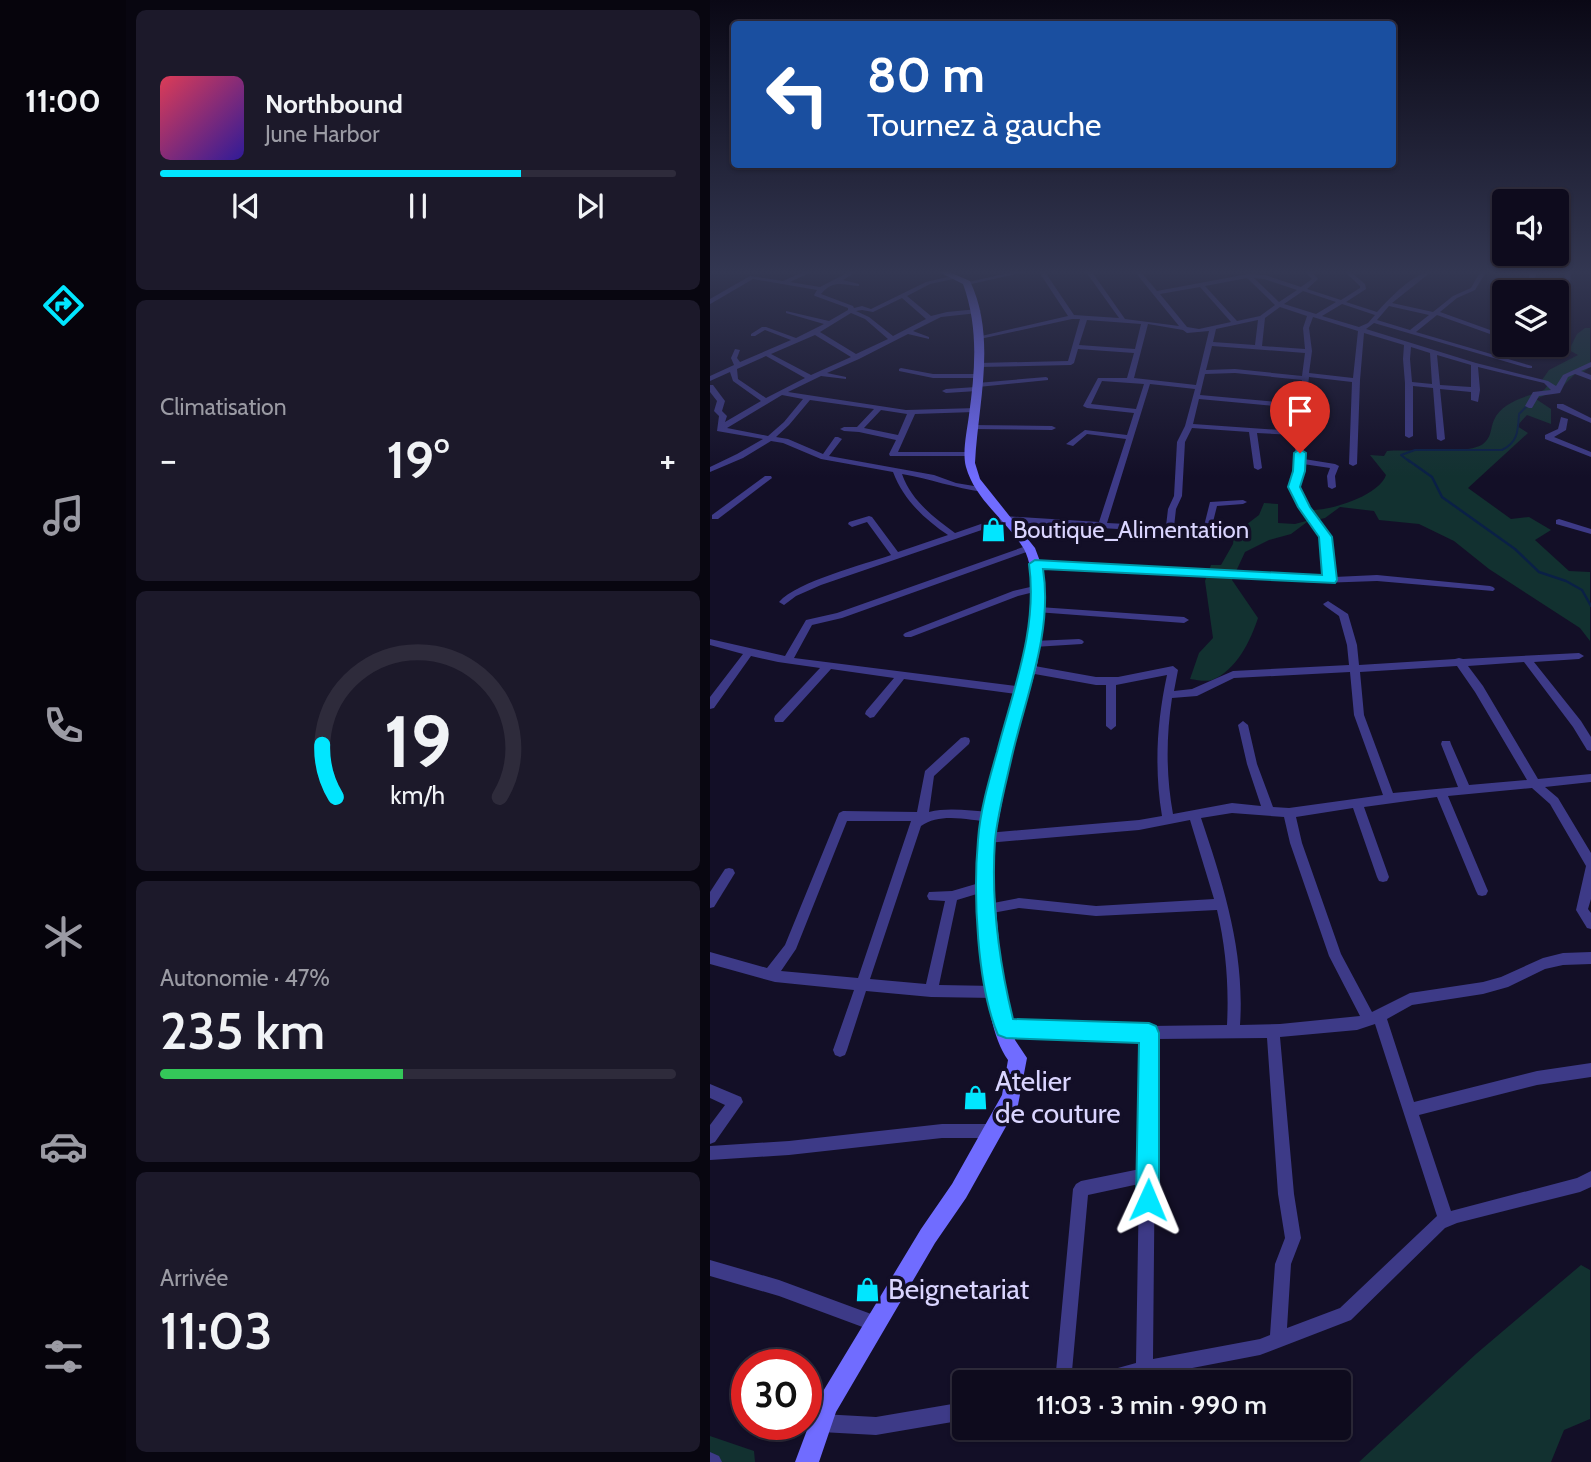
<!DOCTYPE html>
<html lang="fr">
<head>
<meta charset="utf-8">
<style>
	:root { --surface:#0e0b1d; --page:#1c192a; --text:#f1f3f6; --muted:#9b9ba4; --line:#2e2b3b; --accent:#01e6ff }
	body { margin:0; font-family:Cabin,sans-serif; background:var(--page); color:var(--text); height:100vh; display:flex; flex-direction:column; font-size:26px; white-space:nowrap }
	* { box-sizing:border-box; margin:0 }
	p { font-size:23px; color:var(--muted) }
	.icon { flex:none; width:38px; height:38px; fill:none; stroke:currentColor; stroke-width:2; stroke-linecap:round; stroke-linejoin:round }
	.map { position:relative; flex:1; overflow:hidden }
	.sheet { display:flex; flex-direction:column; gap:10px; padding:10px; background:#080610; width:584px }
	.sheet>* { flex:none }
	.hud { position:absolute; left:21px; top:21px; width:665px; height:147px; border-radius:7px; box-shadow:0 2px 5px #0004,0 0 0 2px var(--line); background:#1a4fa0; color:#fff; overflow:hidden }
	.tools { position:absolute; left:782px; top:189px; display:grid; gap:14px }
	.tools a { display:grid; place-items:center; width:77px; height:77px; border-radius:7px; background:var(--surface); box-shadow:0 2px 5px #0004,0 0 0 2px var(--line); font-size:35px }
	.speed { position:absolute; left:21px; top:1349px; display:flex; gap:14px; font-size:35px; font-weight:700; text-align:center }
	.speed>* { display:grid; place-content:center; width:91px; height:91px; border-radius:50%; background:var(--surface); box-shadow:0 2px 5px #0004,0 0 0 2px var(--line); line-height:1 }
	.speed .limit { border:10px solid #d22; background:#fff; color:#111 }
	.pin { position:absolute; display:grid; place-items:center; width:60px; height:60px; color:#fff; margin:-72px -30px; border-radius:50% 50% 50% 0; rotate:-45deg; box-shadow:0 0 7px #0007 }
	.pin .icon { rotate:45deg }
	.me { position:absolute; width:77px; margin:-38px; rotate:1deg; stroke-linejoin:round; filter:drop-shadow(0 0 5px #0008) }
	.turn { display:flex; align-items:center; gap:24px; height:147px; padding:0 21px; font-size:32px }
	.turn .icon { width:91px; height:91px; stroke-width:2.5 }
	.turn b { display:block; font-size:49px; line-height:60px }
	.big { font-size:52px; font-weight:600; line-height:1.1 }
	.sheet .tile { flex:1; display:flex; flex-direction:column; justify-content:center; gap:10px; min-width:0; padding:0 24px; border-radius:10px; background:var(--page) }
	.sheet .dial { align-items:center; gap:0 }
	.dial svg { height:182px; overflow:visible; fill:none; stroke:var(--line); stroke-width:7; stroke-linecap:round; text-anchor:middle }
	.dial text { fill:var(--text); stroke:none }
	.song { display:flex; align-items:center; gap:21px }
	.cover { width:84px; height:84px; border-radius:10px; background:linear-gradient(135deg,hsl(350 70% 55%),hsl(250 70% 35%)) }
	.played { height:7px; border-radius:4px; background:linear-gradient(90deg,var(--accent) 70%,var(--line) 70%) }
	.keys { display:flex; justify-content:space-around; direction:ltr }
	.heat { display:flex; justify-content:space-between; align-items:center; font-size:38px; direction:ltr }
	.charge { height:10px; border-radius:5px; background:linear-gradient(90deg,#34c759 47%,var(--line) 0) }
	.trip { position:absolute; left:242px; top:1370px; width:399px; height:70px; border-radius:7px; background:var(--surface); box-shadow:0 2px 5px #0004,0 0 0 2px var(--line); font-weight:600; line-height:70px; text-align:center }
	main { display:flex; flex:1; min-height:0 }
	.tab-bar { display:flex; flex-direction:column; width:126px; justify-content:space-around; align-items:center; background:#06040c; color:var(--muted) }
	.tab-bar .icon { width:49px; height:49px }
	.tab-bar .active { color:var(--accent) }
	.tab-bar b { font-size:32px; color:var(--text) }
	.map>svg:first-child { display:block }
</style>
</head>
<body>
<main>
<nav class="tab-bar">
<b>11:00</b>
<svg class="icon active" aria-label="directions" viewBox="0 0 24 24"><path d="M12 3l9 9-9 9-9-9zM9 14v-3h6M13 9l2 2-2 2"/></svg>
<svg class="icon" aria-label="music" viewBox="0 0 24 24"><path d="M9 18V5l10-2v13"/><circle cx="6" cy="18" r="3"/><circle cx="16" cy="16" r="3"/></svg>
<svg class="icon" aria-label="phone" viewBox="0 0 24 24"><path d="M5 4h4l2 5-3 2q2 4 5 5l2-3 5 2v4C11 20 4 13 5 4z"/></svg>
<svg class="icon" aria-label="climate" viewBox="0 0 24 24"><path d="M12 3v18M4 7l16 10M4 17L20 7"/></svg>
<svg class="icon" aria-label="car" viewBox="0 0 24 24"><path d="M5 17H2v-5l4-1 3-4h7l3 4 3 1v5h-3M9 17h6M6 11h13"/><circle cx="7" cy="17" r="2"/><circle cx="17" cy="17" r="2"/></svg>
<svg class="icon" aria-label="filters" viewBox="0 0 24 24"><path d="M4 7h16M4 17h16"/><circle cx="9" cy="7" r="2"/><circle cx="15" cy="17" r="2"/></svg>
</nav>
<section class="sheet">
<div class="tile">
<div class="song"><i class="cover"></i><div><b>Northbound</b><p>June Harbor</p></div></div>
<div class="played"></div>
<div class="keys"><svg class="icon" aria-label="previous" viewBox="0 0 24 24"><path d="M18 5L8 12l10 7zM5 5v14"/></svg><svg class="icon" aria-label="pause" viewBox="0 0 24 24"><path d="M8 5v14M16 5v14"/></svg><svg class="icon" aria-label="next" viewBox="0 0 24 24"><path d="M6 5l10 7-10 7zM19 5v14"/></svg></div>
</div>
<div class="tile"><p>Climatisation</p>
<div class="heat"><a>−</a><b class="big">19°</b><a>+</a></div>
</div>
<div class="tile dial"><svg viewBox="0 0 100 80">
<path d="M14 69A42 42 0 1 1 86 69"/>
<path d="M14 69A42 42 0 0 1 8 46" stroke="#01e6ff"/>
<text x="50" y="56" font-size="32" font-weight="700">19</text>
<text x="50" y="72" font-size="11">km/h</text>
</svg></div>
<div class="tile"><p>Autonomie · 47%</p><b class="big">235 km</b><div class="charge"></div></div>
<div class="tile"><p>Arrivée</p><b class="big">11:03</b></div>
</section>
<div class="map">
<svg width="881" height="1462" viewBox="0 0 881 1462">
	<rect width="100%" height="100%" fill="#130f27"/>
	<g fill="#123130">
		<path d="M875,328h5v39l-8,6 -4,-2 -17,17 -25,11 15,10v15l-24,-9 -10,11 11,7 -60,55 43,31 18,-2 22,13 -16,10 34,31 21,1v69l-10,-13 -91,-59 -35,-28 -35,-17 -40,-4 -5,-9 -34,-4 -15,11 -18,4 -16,12 -22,6 -24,12 -13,28 26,38c-7,22 -22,53 -46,62 -6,2 -15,0 -22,-1l9,-26 14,-15 -8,-57 6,-16h10l12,-21 1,-10 25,-19 5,-12 14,1v19l17,1 15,-4 -3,-10c21,2 72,-14 79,-35l-16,-20 14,1 3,-5c22,-2 81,4 96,-7 9,-7 7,-15 11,-24 8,-19 33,-23 50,-30l4,-5 -6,-5 7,-10 29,-15 -9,-5 8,-16z"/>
		<polygon points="871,1265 880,1270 880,1419 854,1430 841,1462 649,1462 766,1354"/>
		<polygon points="0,1436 44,1451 45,1462 0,1462"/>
	</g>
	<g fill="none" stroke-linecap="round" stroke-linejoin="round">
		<path stroke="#0a2046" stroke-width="2" d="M700,462l-9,-7 14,-5h87c16,-8 16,-19 17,-36l9,-9"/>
		<polyline stroke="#0a2046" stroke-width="2.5" points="698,460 722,477 732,497 805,549 829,572 856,581 872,590 881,606"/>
		<g fill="#3d3a87" fill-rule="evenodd">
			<path d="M93,272h8l-21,10 30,5 29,-15h7l-13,8 16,4v2c-17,-1 -25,-7 -38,8l32,12 1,2 8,-2 9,3 55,-27 30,-7 2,1v2l-28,6 -23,12 24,20 16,-4 31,-3 3,2 -3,2 -37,4 -28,14 16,6v2l-21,-5 -49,25 -32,14 19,4v2l-25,-3 -33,16 118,18 71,-2 1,2 -4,2 -59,2 -17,38h75v4h-83l-1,-2 7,-14 -37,-8 -15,-1 -4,-2 4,-2h13l17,-18 -64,-9 -21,25 -13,12 12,2 35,15 12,-17h3l4,2 -13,17 105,19 22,8 30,5v4h-3c-28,-4 -53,-13 -81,-18 9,26 31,43 53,59l49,-17 95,6 27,-83 -39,-5 -14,12 -7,-2 19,-14 42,5 7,-22 -47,-5 -4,-2 15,-28h29l7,-25 -56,-4 -4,14 -3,2 -93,2 -3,-2 3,-2 90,-2 12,-42h-8l-92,20 -3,-2 91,-21 -29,-44h6l29,43 45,3 -33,-46h6l33,47 54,7 -44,-54h6l16,19 91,-17 17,1 36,12 11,-8 -6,-7h6l6,7 -11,10 34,11 19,-12v-2l-15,-14h6l14,12 1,5 -20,13 31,10c12,-13 37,-40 54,-40l-39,31 41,9 20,-16 18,-8 9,-16h6l-11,18 -18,8 -17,14 64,23v4l-67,-24 -21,17 116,34v2h-4l-154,-45 -8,6 110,34 72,18 8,5 7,-11 28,-13v5l-10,4 10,4v5l-16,-6 -7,3 -8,16 -21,3 -7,12h-3l-4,-2 8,-14 18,-2 -7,-7 -66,-16 2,23 -2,12 -7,-2v-8l-31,-3 5,50 -4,2 -4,-2 -4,-51 -20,-2v50l-4,2 -4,-2v-53l-2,-24 1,-14 -40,-12 -4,47 -3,84 -4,2 -4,-2 3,-82 -43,-5 -7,56 2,26 31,5 4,2 -4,10 1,11 -4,2 -4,-2 -1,-11 3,-8 -27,-4 -5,23 10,20 22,30 4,40 43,-2 113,11 3,1 2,2 -2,2 -116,-10 -57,2 -288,-17 -1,-2 4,-3 290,16 -3,-40 -22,-30 -10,-20 6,-28 -2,-24 -37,-2 5,35 -4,2 -4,-2 -5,-36 -57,-4 -7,14 -3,54 -6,13 -2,18 24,1 6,-2 6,-24 33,-2 4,2 -4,2 -26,2 -6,24 -12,4 -194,-12 -184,63 -25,11 -12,9 -5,-3c19,-21 84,-37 112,-47l-24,-33 -15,5 -4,-3 1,-2 20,-6 3,1 26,35 50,-17c-24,-16 -45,-36 -55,-63l-72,-13 -38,-16 -12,-2 -28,17 -33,14v-5l27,-13 26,-15 -46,-8 2,-15 -5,-5 3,-10 -7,-9v-7h3l12,16 -3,10 5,5 -2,6 36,-21 -28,-20 -3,-9 -20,9v-5l24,-11 -3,-7 4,-9 5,1 -3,8 3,4 51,-22 -26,-10 -10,6h-4v-2l11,-7h4l30,11 28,-14 -38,-11v-2l43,10 19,-11v-2l-33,-12 -1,-1 3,-5 -64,-11 -41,24 -2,1v-5l40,-23 33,5zM537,278l28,27 -15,11 -23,5 -32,-35zM544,278l10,1 33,11 -18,12zM490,287l31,35 -32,7 -12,-2 -27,-33zM593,291l33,11 -20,12 -32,-10zM192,298l24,21 -33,17 -24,-19 -13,-6 6,-1 11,2zM632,304l33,11 -7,8 -9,4 -37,-11zM679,306l40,9 -19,15 -33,-10zM570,307l27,9 -4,12 2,21 -43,-3 3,-28zM141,313l14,6 23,20 -32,15 -36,-22zM603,317l45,14 -5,47 -44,-5 3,-22 -3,-23zM377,320l54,4 -6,25 -56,-4zM548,320l-3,25 -42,-3 3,-13zM438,324l35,6 4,3 22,-2 -13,54 -62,-7zM105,335l36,22 -40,18 -40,-21zM502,346l93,7 -3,23 -67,-7 -29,1zM701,347l19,6 2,31 -20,-2 -2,-23zM727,355l34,10v22l-31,-2zM56,356l39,22 -39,20 -28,-19 -1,-10zM525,373l67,7 -4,24 -98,-9 5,-21zM392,381l42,3 -8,25 -45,-5zM440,384l45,5 -10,37 -8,16 -3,54 -6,13 -2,17 -59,-3zM72,395l21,4 -19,23 -16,14 -41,-8zM489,399l99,9 -3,23 -102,-7zM171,410l26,4 -9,21 -34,-7z"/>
			<polygon points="303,272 315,272 257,285 254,283"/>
			<polygon points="821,272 827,272 819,292 813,292"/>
			<path d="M855,272h6c-1,14 -3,28 -14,38v-8l6,-11z"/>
			<polygon points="191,368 223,374 268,374 271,376 268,378 223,378 189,371 189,369"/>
			<polygon points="336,377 338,378 338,380 268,387 271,389 267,391 236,393 232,391 236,389 266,387 263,385 267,383"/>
			<polygon points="847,404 853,404 881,418 881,423 847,408"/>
			<polygon points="851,417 858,419 856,430 844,437 881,452 881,457 835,439 835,435 848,429"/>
			<polygon points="259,425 342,426 346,428 342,430 262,429 259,429"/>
			<polygon points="55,476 61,476 62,478 8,519 2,519 2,515"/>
			<polygon points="849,519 881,529 881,534 846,524 846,520"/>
			<polygon points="319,545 323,548 322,550 132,618 102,625 84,658 313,687 318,691 317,694 313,695 194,679 164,717 160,718 155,714 156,711 184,678 121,669 73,722 65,722 64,719 65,716 110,668 68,662 41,656 4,708 0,709 0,697 33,654 0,645 0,639 75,656 96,620 127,613"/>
			<polygon points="329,585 332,586 334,588 332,590 308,596 201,637 195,637 193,635 195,633 303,591"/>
			<path d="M618,601l20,13 9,31 2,20 96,-6 4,-1 4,1 116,-6 5,3 -5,3 -45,3 47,59 10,16v14l-4,-1 -14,-23 -49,-65 -56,4 15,20 55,93 53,-5v8l-46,5 13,11 33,55v46l-3,10 3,4v16l-4,-1 -11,-18 10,-44 -36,-62 -18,-16 -84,8 40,95 -2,4 -4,1 -4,-1 -2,-4 -39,-94 -73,10 25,70 -2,4 -4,1 -4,-1 -2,-4 -24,-69 -57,9 6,26 39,111 31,58 38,-19 73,-11 18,-5 42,-19 20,-5 28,-1v12l-28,1 -18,4 -37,18 -25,7 -71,11 -25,14 27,83 123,-31 54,-8v14l-54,8 -118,30 32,96 126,-33 14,-7v16l-11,5 -123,31 -12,5 -94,92 -91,35 -99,19v8h-16v-5l-20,5h-37l2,-6 6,-2 40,-11 3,-179 -51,11 -17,187h-16l18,-193 3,-5 5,-3 59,-12 2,-130 -137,-4 -5,-1 -2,-5 2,-5 5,-1 144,3 78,-1c2,-39 -1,-77 -10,-115l-121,6 -77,-8 -32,6 -4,-1 -2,-4 2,-4 36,-7 77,8 118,-7 -24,-79 -51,10 -152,13 -4,-2 -2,-3 2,-3 4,-2 152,-13 23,-4c-8,-48 -5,-95 5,-141l-51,10v41l-5,4 -5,-4v-41h-10l-67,-12 -5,-4 5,-4 67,12h22l55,-11 5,4 -4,21 18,-2 41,-18 116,-6 -2,-20 -8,-29 -14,-10 -2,-2zM747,666l18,26 52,88 -58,5 -18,-41 -1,-3h-8l-1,3 17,43 -65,6 -29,-78 -4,-43zM640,672l4,43 29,80 -94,13 -16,-1 -16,-43 -9,-39 -5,-4 -5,4 9,39 14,42 -29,-3 -59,11c-7,-38 -7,-77 -1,-116l25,-2 37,-18zM522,813l52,4 6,26 39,113 31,60 -80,8 -40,1c5,-72 -16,-139 -39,-207zM665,1024l62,192 -97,92 -53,20 4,-64 10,-26 -7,-44 -14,-157 77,-7zM557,1038l11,156 7,44 -10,26 -5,71 -10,4 -107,20 3,-320z"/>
			<polygon points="329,607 474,617 479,620 474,623 326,612 324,610 326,608"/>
			<polygon points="369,639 372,640 374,642 372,644 324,647 319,644 324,641"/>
			<path d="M255,737l4,1 1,3 -1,3 -35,32 -5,36c20,-5 41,-1 62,0l4,2 2,3 -2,3 -4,2c-22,-2 -51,-10 -70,4l-51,153 56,5 19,-83 -16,-1 -2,-4 2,-4 23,-1 34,-10 4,1 2,4 -2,4 -33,10 -18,85 56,1 5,2 2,4 -2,4 -5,2 -64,-1 -65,-6 -19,59 -2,5 -5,2 -5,-2 -2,-5 21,-60 -79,-8 -65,-18v-12l57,16 18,-23 54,-132 4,-2 74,1 8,-41 36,-33zM137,821h64l-53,157 -77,-7 15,-22z"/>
			<polygon points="19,868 23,869 25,873 4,907 0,908 0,892 15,869"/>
			<polygon points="0,1084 31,1097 33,1102 5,1142 0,1144 0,1125 15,1105 0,1098"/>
			<polygon points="232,1124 282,1124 287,1126 289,1131 287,1136 282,1138 232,1138 79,1155 0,1160 0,1146 79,1141"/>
			<polygon points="0,1260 69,1280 172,1318 174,1324 172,1330 166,1332 69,1296 0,1276"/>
			<polygon points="254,1402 254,1420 166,1435 111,1432 105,1429 102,1423 105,1417 111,1414 166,1417"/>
			<path d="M437,1428h53l-3,6c-12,5 -35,11 -47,6z"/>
			<polygon points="0,1452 9,1456 12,1462 0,1462"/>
		</g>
		<path fill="#706cff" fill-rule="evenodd" d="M229,272h10l21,9c27,57 8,122 5,182l5,16 55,69 6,16 4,24v26l-8,51 -26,91 -16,82 -1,48 8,91 13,63 12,18 -9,47 -52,93 -31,45 -99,169 -17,50h-24l24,-64 102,-169 31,-45 50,-89 6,-35c-17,-23 -23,-72 -25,-101 -3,-40 -9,-82 -4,-121 4,-28 11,-57 18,-83 14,-54 39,-109 36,-165 -1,-13 -3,-30 -9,-41 -16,-27 -49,-49 -58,-82 -4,-15 1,-36 3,-52 6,-45 10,-87 -6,-131z"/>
	</g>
	<linearGradient id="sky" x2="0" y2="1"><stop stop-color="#0a0815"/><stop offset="0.57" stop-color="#333752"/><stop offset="1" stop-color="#333752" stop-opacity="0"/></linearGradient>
	<rect width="881" height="477" fill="url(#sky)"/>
	<path fill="#01e6ff" stroke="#0196a6" stroke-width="2" d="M590,449l6,4 -1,18 -5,16 10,20 22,30 5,43 -2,3 -292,-14c10,63 -17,126 -31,187 -6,27 -14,56 -17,84 -4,59 4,122 18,179l136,4 7,3 3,7v167l-3,8 -8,4 -8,-4 -4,-8 3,-157 -133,-5 -8,-3c-21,-49 -25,-141 -20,-195 2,-29 11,-60 19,-88 16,-62 41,-124 32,-188l6,-4 287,15 -3,-38 -21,-30 -10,-20 5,-16 1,-18z"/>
	<defs>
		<symbol id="shop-bare" viewBox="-9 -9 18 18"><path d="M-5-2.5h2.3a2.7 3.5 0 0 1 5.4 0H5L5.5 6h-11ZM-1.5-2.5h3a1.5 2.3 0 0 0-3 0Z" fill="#01e6ff" stroke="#130f27" stroke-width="2.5" paint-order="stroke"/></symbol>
	</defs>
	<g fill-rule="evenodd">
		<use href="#shop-bare" x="266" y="512" width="35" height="35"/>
		<use href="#shop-bare" x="248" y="1080" width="35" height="35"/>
		<use href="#shop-bare" x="140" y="1272" width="35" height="35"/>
	</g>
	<g text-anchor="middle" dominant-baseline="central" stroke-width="7" stroke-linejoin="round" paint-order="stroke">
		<g font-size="24" fill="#dad5ff" stroke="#130f27" text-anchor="start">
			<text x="303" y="529">Boutique_Alimentation</text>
		</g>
		<g font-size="28" fill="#dad5ff" stroke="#130f27" text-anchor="start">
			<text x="285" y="1081">Atelier<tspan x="285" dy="32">de couture</tspan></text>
			<text x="178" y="1289">Beignetariat</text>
		</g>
	</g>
</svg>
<div class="tools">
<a><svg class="icon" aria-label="sound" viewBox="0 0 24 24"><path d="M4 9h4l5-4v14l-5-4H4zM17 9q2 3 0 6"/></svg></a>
<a><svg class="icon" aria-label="layers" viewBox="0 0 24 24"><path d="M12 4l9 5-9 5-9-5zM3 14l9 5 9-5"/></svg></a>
</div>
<div class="speed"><div class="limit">30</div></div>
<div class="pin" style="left:590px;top:453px;background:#d93025"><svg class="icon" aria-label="arrive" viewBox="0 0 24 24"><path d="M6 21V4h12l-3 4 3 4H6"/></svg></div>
<svg class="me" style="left:438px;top:1200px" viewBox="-20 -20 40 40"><path d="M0-17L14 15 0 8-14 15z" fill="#01e6ff" stroke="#fff" stroke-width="4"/></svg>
<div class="trip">11:03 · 3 min · 990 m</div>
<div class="hud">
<div class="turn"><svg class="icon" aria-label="left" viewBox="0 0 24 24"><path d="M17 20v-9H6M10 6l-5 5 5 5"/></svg><div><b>80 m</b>Tournez à gauche</div></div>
</div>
</div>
</main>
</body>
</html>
